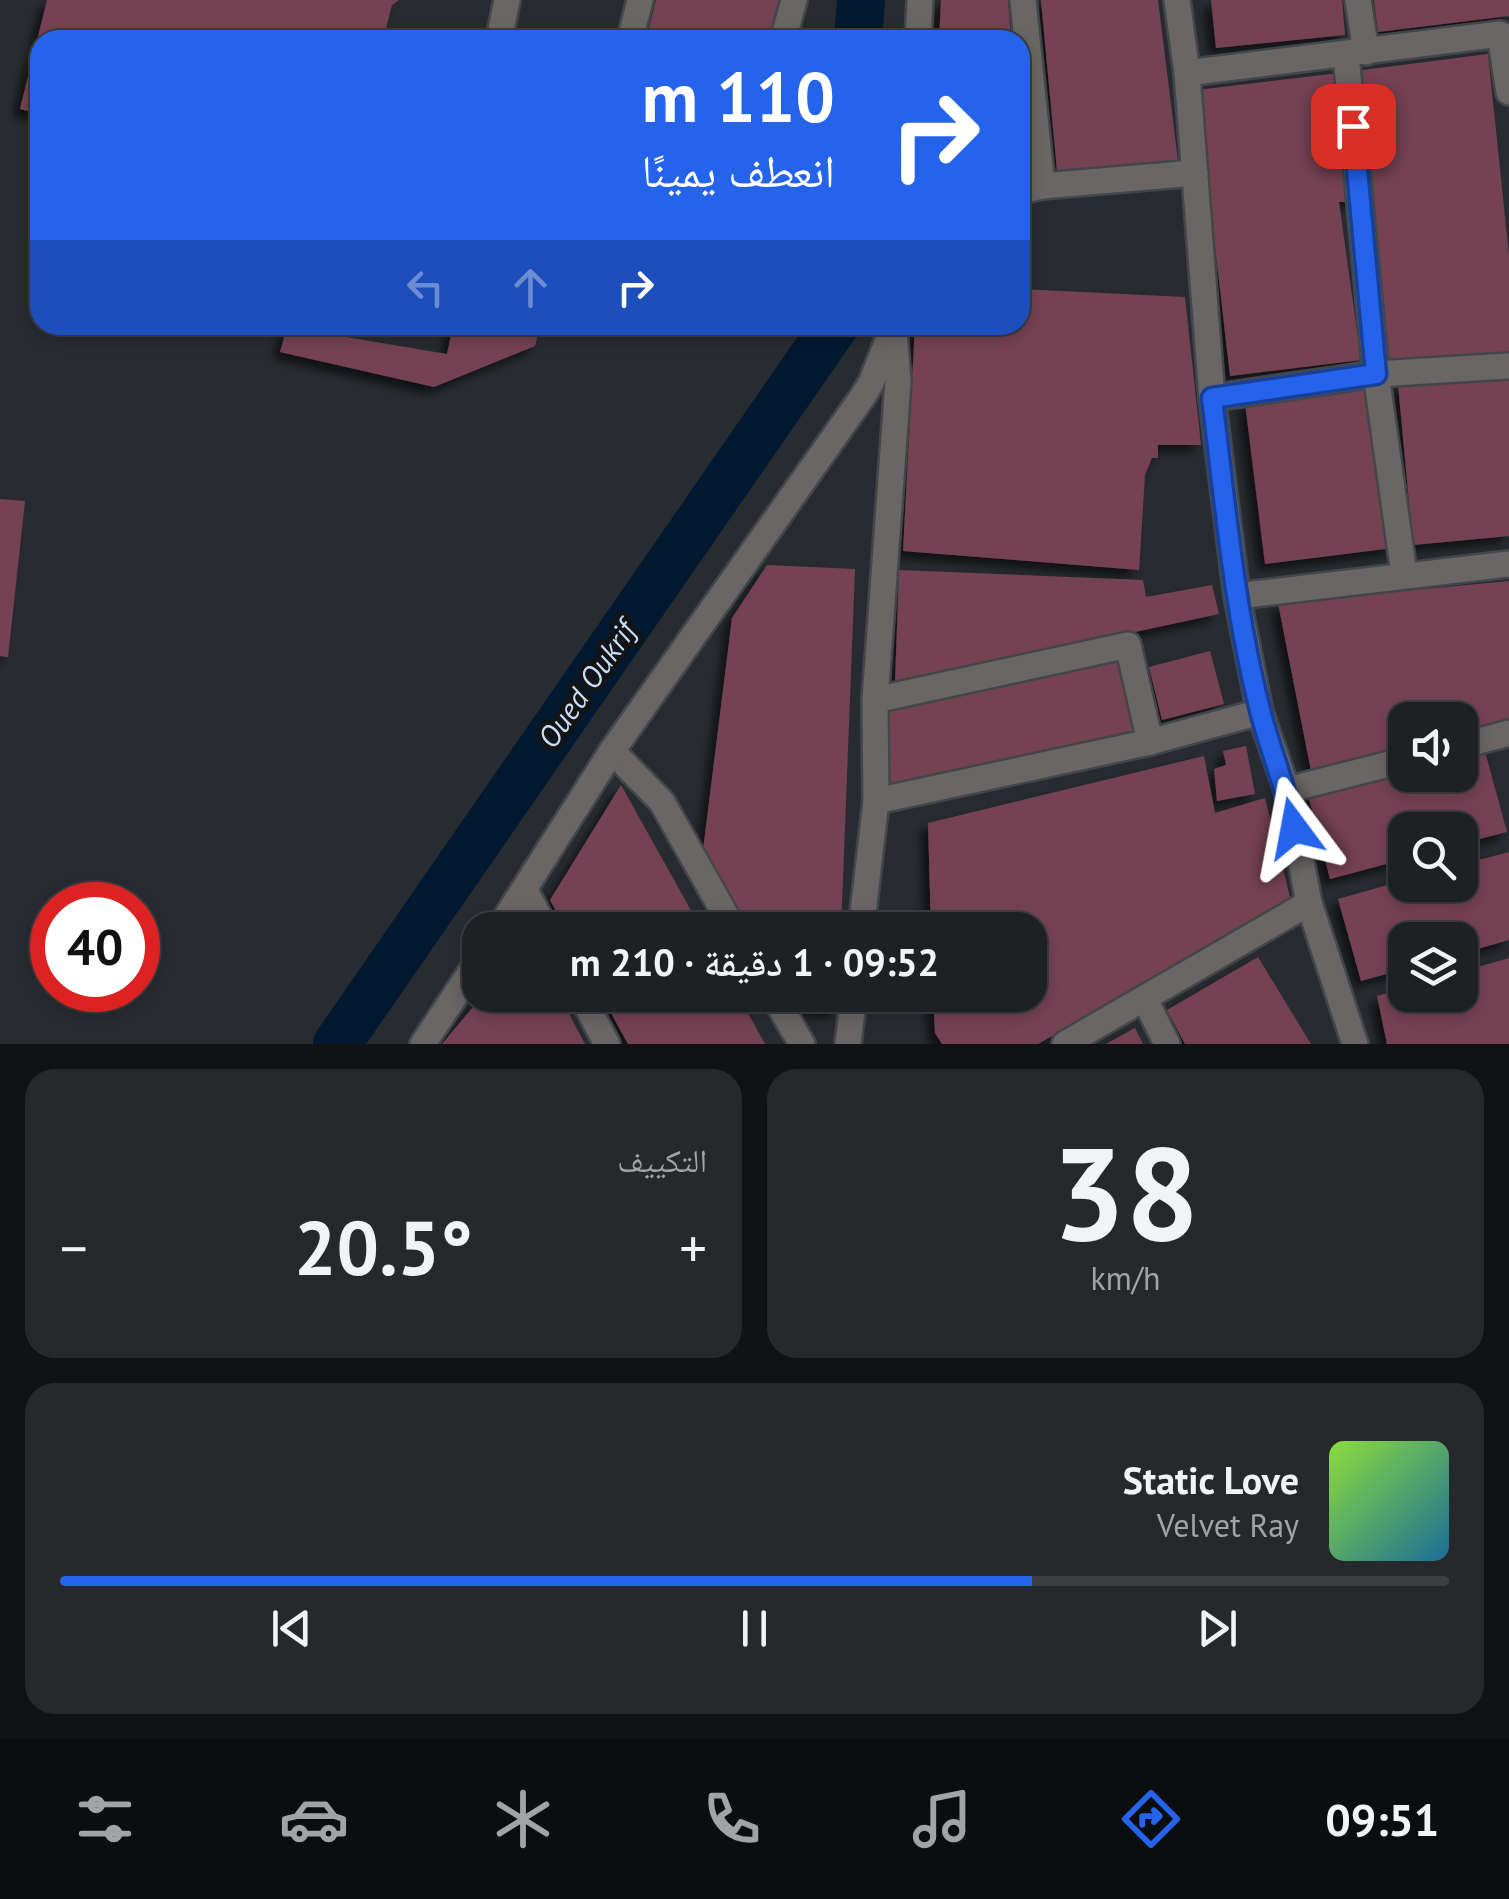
<!DOCTYPE html>
<html lang="ar">
<head>
<meta charset="utf-8">
<style>
	:root { --surface:#1e2124; --page:#26292c; --text:#f1f3f6; --muted:#a1a3a6; --line:#3c3e41; --accent:#2563eb }
	body { margin:0; font-family:"PT Sans","Noto Naskh Arabic",sans-serif; background:var(--page); color:var(--text); direction:rtl; height:100vh; display:flex; flex-direction:column; font-size:38px; white-space:nowrap }
	* { box-sizing:border-box; margin:0 }
	p { font-size:32px; color:var(--muted) }
	.icon { flex:none; width:55px; height:55px; fill:none; stroke:currentColor; stroke-width:2; stroke-linecap:round; stroke-linejoin:round }
	.map { position:relative; height:1044px; overflow:hidden; direction:ltr }
	.sheet { display:flex; flex-direction:column; gap:25px; padding:25px; background:#101214; flex:1 }
	.sheet>* { flex:none }
	.guide { position:absolute; left:30px; top:30px; width:1000px; height:305px; border-radius:30px; box-shadow:0 5px 15px #0003,0 0 0 2px var(--line); direction:rtl; background:#2563eb; color:#fff; overflow:hidden }
	.controls { position:absolute; left:1388px; top:702px; display:grid; gap:20px }
	.controls a { display:grid; place-items:center; width:90px; height:90px; border-radius:20px; background:var(--surface); box-shadow:0 5px 15px #0003,0 0 0 2px var(--line); font-size:50px }
	.speed { position:absolute; left:30px; top:882px; display:flex; gap:20px; font-size:50px; font-weight:700; text-align:center }
	.speed>* { display:grid; place-content:center; width:130px; height:130px; border-radius:50%; background:var(--surface); box-shadow:0 5px 15px #0003,0 0 0 2px var(--line); line-height:1 }
	.speed .limit { border:15px solid #d22; background:#fff; color:#111 }
	.pin { position:absolute; display:grid; place-items:center; width:85px; height:85px; color:#fff; margin:-42px; border-radius:20px; box-shadow:0 5px 15px #0006 }
	.me { position:absolute; width:110px; margin:-55px; rotate:347deg; stroke-linejoin:round; filter:drop-shadow(0 0 8px #0008) }
	.turn { display:flex; align-items:center; gap:35px; height:210px; padding:0 30px; font-size:45px }
	.turn .icon { width:130px; height:130px; stroke-width:2.5 }
	.turn b { display:block; font-size:70px; line-height:85px }
	.lanes { display:flex; align-items:center; height:95px; padding:0 30px; background:#0003; justify-content:center; gap:50px; direction:ltr }
	.lanes .off { opacity:.35 }
	.big { font-size:75px; font-weight:600; line-height:1.1 }
	.sheet .card { flex:1; display:flex; flex-direction:column; justify-content:center; gap:15px; min-width:0; padding:0 35px; border-radius:30px; background:var(--page) }
	.sheet .dial { align-items:center; gap:0 }
	.dial b { font-size:130px; line-height:1 }
	.song { display:flex; align-items:center; gap:30px }
	.cover { width:120px; height:120px; border-radius:15px; background:linear-gradient(135deg,hsl(90 70% 55%),hsl(200 70% 35%)) }
	.played { height:10px; border-radius:5px; background:linear-gradient(90deg,var(--accent) 70%,var(--line) 70%) }
	.keys { display:flex; justify-content:space-around; direction:ltr }
	.heat { display:flex; justify-content:space-between; align-items:center; font-size:55px; direction:ltr }
	.sheet .tiles { flex:1; display:grid; gap:25px; grid-template-columns:1fr 1fr }
	.card:last-child { grid-column:span 2 }
	.trip { position:absolute; left:462px; top:912px; width:585px; height:100px; border-radius:30px; background:var(--surface); box-shadow:0 5px 15px #0003,0 0 0 2px var(--line); font-weight:600; line-height:100px; text-align:center; direction:rtl }
	.menu { display:flex; height:160px; justify-content:space-around; align-items:center; background:#0c0d0e; color:var(--muted) }
	.menu .icon { width:70px; height:70px }
	.menu .selected { color:var(--accent) }
	.menu b { font-size:45px; color:var(--text) }
	.map>svg:first-child { display:block }
</style>
</head>
<body>
<div class="map">
<svg width="1509" height="1044" viewBox="0 0 1509 1044">
	<defs>
		<filter id="shadow"><feDropShadow dx="-7" dy="7" stdDeviation="5" flood-color="#0009"/></filter>
	</defs>
	<rect width="100%" height="100%" fill="#282c30"/>
	<g fill="none" stroke-linecap="round" stroke-linejoin="round">
		<g stroke="#011931" stroke-width="48">
			<polyline points="858,40 861,0"/>
			<polyline points="337,1044 835,325"/>
		</g>
	</g>
	<g fill="#754353" filter="url(#shadow)">
		<polygon points="47,0 399,0 392,5 383,40 40,40 40,114 20,109"/>
		<polygon points="656,0 781,0 770,40 646,40"/>
		<polygon points="941,0 1008,0 1011,40 939,40"/>
		<polygon points="1041,0 1158,0 1178,161 1057,171"/>
		<polygon points="1211,0 1342,0 1345,35 1216,48"/>
		<polygon points="1374,0 1509,0 1509,16 1378,32"/>
		<polygon points="1488,54 1509,255 1509,352 1385,363 1355,71"/>
		<polygon points="1339,73 1353,202 1339,202 1361,360 1230,376 1197,90"/>
		<polygon points="1020,289 1185,297 1201,445 1158,445 1158,458 1152,458 1145,475 1139,570 903,551 915,325 1020,325"/>
		<polygon points="453,325 540,325 535,346 434,387 280,352 287,327 447,354"/>
		<polygon points="1509,374 1509,536 1413,545 1398,384"/>
		<polygon points="1372,387 1393,548 1265,564 1245,403"/>
		<polygon points="0,499 25,501 8,657 0,656"/>
		<polygon points="767,565 855,569 841,930 747,930 703,850 732,618"/>
		<polygon points="899,570 1143,580 1146,597 1212,585 1219,614 895,683"/>
		<polygon points="1509,581 1509,718 1460,731 1460,720 1405,720 1405,746 1311,771 1278,603"/>
		<polygon points="1210,651 1224,704 1162,720 1149,667"/>
		<polygon points="1116,657 1136,730 892,783 883,775 889,711"/>
		<polygon points="1246,746 1255,794 1217,801 1214,769 1226,765 1223,751"/>
		<polygon points="1484,748 1507,832 1460,844 1460,830 1405,830 1405,859 1330,879 1308,796 1405,770 1405,775 1460,775 1460,755"/>
		<polygon points="1204,756 1215,813 1265,798 1291,901 1038,1044 942,1044 935,1033 933,995 1030,995 1030,930 931,930 928,823"/>
		<polygon points="621,785 702,930 566,930 550,900"/>
		<polygon points="1509,852 1509,940 1460,954 1460,940 1405,940 1405,969 1361,981 1338,899 1405,880 1405,885 1460,885 1460,865"/>
		<polygon points="1258,957 1311,1044 1185,1044 1167,1010"/>
		<polygon points="1509,958 1509,1044 1387,1044 1377,996 1405,988 1405,995 1460,995 1460,972"/>
		<polygon points="483,995 559,995 585,1044 442,1044"/>
		<polygon points="601,995 738,995 765,1044 628,1044"/>
		<polygon points="782,995 838,995 837,1011 789,1007"/>
		<polygon points="1135,1028 1143,1044 1106,1044"/>
	</g>
	<g fill="none" stroke-linecap="round" stroke-linejoin="round">
		<defs>
			<g id="minor">
				<polyline points="1023,0 1042,186"/>
				<polyline points="1177,0 1187,73 1212,398 1237,596 1260,712 1287,790 1309,903 1355,1044"/>
				<polyline points="1358,0 1366,52"/>
				<polyline points="501,30 507,0"/>
				<polyline points="630,40 640,0"/>
				<polyline points="783,40 794,0"/>
				<polyline points="918,40 920,0"/>
				<polyline points="1346,55 1376,374 1404,574"/>
				<polyline points="1187,73 1500,34 1509,92"/>
				<polyline points="1020,191 1042,186 1195,173"/>
				<polyline points="1212,398 1376,374 1509,366"/>
				<polyline points="1237,596 1509,564"/>
				<polyline points="875,700 1128,645 1150,742"/>
				<polyline points="1460,746 1509,733"/>
				<polyline points="612,751 662,802 734,930"/>
				<polyline points="1287,790 1405,760"/>
				<polyline points="876,801 1150,742 1260,712"/>
				<polyline points="525,890 546,930"/>
				<polyline points="498,930 612,751 861,399 871,383 894,325"/>
				<polyline points="861,930 876,801 875,700 898,382 894,331"/>
				<polyline points="581,995 607,1044"/>
				<polyline points="773,995 802,1044"/>
				<polyline points="1145,999 1167,1044"/>
				<polyline points="423,1044 480,958"/>
				<polyline points="848,1044 854,995"/>
				<polyline points="1065,1044 1309,903"/>
			</g>
		</defs>
		<use href="#minor" stroke="#43474b" stroke-width="30"/>
		<use href="#minor" stroke="#696665" stroke-width="25"/>
	</g>
	<g fill="none" stroke-linecap="round" stroke-linejoin="round">
		<defs>
			<path id="route" d="M1294,828c-8,-41 -24,-78 -34,-118 -26,-102 -35,-208 -48,-312l164,-24 -23,-248"/>
		</defs>
		<use href="#route" stroke="#184099" stroke-width="25"/>
		<use href="#route" stroke="#2563eb" stroke-width="18"/>
	</g>
	<g text-anchor="middle" dominant-baseline="central" stroke-width="10" stroke-linejoin="round" paint-order="stroke">
		<g font-size="30" font-style="italic" fill="#c8dff7" stroke="#121416">
			<text transform="translate(586 684) rotate(-55)">Oued Oukrif</text>
		</g>
	</g>
</svg>
<div class="controls">
<a><svg class="icon" aria-label="sound" viewBox="0 0 24 24"><path d="M4 9h4l5-4v14l-5-4H4zM17 9q2 3 0 6"/></svg></a>
<a><svg class="icon" aria-label="search" viewBox="0 0 24 24"><circle cx="10" cy="10" r="6"/><path d="M15 15l6 6"/></svg></a>
<a><svg class="icon" aria-label="layers" viewBox="0 0 24 24"><path d="M12 4l9 5-9 5-9-5zM3 14l9 5 9-5"/></svg></a>
</div>
<div class="speed"><div class="limit">40</div></div>
<div class="pin" style="left:1353px;top:126px;background:#d93025"><svg class="icon" aria-label="arrive" viewBox="0 0 24 24"><path d="M6 21V4h12l-3 4 3 4H6"/></svg></div>
<svg class="me" style="left:1294px;top:828px" viewBox="-20 -20 40 40"><path d="M0-17L14 15 0 8-14 15z" fill="#2563eb" stroke="#fff" stroke-width="4"/></svg>
<div class="trip">09:52 · 1 دقيقة · 210 m</div>
<div class="guide">
<div class="turn"><svg class="icon" aria-label="right" viewBox="0 0 24 24"><path d="M7 20v-9h11M14 6l5 5-5 5"/></svg><div><b>110 m</b>انعطف يمينًا</div></div>
<div class="lanes"><svg class="icon off" aria-label="left" viewBox="0 0 24 24"><path d="M17 20v-9H6M10 6l-5 5 5 5"/></svg><svg class="icon off" aria-label="ahead" viewBox="0 0 24 24"><path d="M12 20V5M6 11l6-6 6 6"/></svg><svg class="icon" aria-label="right" viewBox="0 0 24 24"><path d="M7 20v-9h11M14 6l5 5-5 5"/></svg></div>
</div>
</div>
<section class="sheet">
<div class="tiles">
<div class="card dial"><b>38</b><p>km/h</p></div>
<div class="card"><p>التكييف</p>
<div class="heat"><a>−</a><b class="big">20.5°</b><a>+</a></div>
</div>
<div class="card">
<div class="song"><i class="cover"></i><div><b>Static Love</b><p>Velvet Ray</p></div></div>
<div class="played"></div>
<div class="keys"><svg class="icon" aria-label="previous" viewBox="0 0 24 24"><path d="M18 5L8 12l10 7zM5 5v14"/></svg><svg class="icon" aria-label="pause" viewBox="0 0 24 24"><path d="M8 5v14M16 5v14"/></svg><svg class="icon" aria-label="next" viewBox="0 0 24 24"><path d="M6 5l10 7-10 7zM19 5v14"/></svg></div>
</div>
</div>
</section>
<nav class="menu">
<b>09:51</b>
<svg class="icon selected" aria-label="directions" viewBox="0 0 24 24"><path d="M12 3l9 9-9 9-9-9zM9 14v-3h6M13 9l2 2-2 2"/></svg>
<svg class="icon" aria-label="music" viewBox="0 0 24 24"><path d="M9 18V5l10-2v13"/><circle cx="6" cy="18" r="3"/><circle cx="16" cy="16" r="3"/></svg>
<svg class="icon" aria-label="phone" viewBox="0 0 24 24"><path d="M5 4h4l2 5-3 2q2 4 5 5l2-3 5 2v4C11 20 4 13 5 4z"/></svg>
<svg class="icon" aria-label="climate" viewBox="0 0 24 24"><path d="M12 3v18M4 7l16 10M4 17L20 7"/></svg>
<svg class="icon" aria-label="car" viewBox="0 0 24 24"><path d="M5 17H2v-5l4-1 3-4h7l3 4 3 1v5h-3M9 17h6M6 11h13"/><circle cx="7" cy="17" r="2"/><circle cx="17" cy="17" r="2"/></svg>
<svg class="icon" aria-label="filters" viewBox="0 0 24 24"><path d="M4 7h16M4 17h16"/><circle cx="9" cy="7" r="2"/><circle cx="15" cy="17" r="2"/></svg>
</nav>
</body>
</html>
